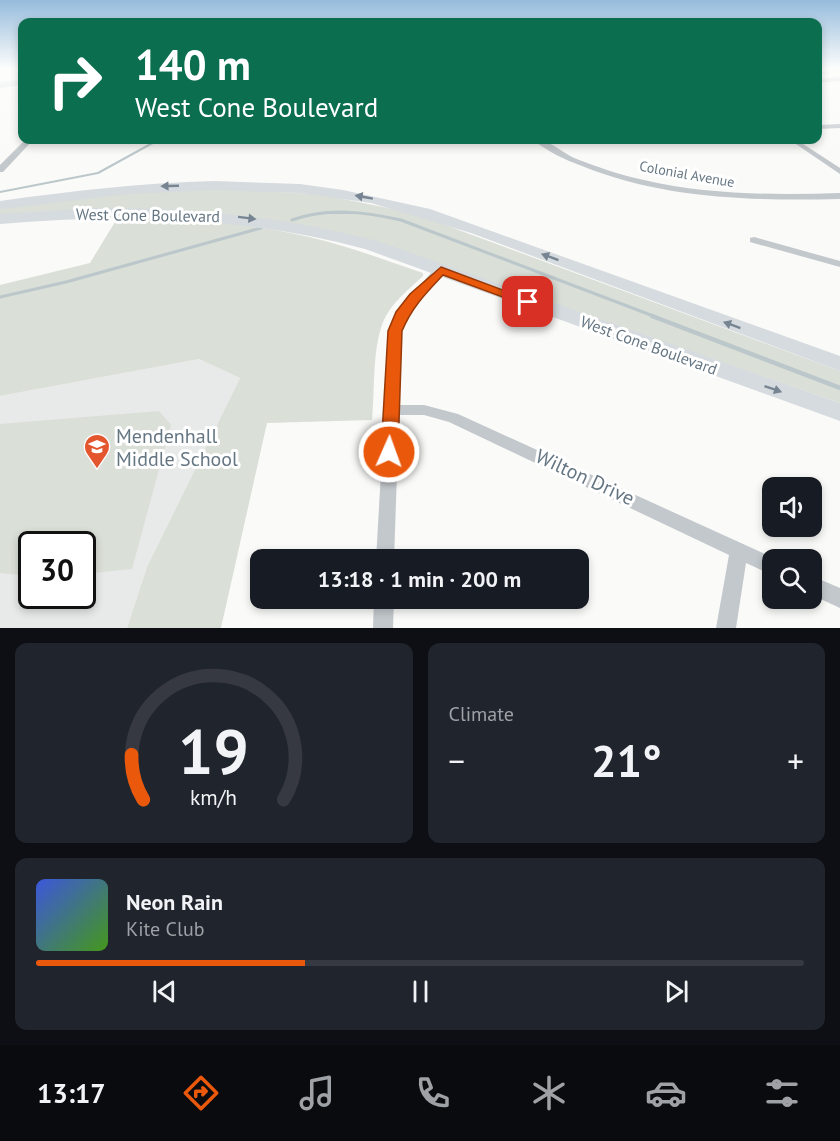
<!DOCTYPE html>
<html lang="en">
<head>
<meta charset="utf-8">
<style>
	:root { --surface:#171b24; --page:#20242c; --text:#f1f3f6; --muted:#9ea1a6; --line:#363941; --accent:#ea580c }
	body { margin:0; font-family:"PT Sans",sans-serif; background:var(--page); color:var(--text); height:100vh; display:flex; flex-direction:column; font-size:22px; white-space:nowrap }
	* { box-sizing:border-box; margin:0 }
	p { font-size:20px; color:var(--muted) }
	.icon { flex:none; width:33px; height:33px; fill:none; stroke:currentColor; stroke-width:2; stroke-linecap:round; stroke-linejoin:round }
	.map { position:relative; height:628px; overflow:hidden }
	.drawer { display:flex; flex-direction:column; gap:15px; padding:15px; background:#0d0f14; flex:1 }
	.drawer>* { flex:none }
	.top-card { position:absolute; left:18px; top:18px; width:804px; height:126px; border-radius:12px; box-shadow:0 3px 9px #0003; background:#0b6e4f; color:#fff; overflow:hidden }
	.controls { position:absolute; left:762px; top:477px; display:grid; gap:12px }
	.controls a { display:grid; place-items:center; width:60px; height:60px; border-radius:12px; background:var(--surface); box-shadow:0 3px 9px #0003; font-size:30px }
	.speed { position:absolute; left:18px; top:531px; display:flex; gap:12px; font-size:30px; font-weight:700; text-align:center }
	.speed>* { display:grid; place-content:center; width:78px; height:78px; border-radius:50%; background:var(--surface); box-shadow:0 3px 9px #0003; line-height:1 }
	.speed .limit { border:3px solid #111; border-radius:9px; background:#fff; color:#111 }
	.pin { position:absolute; display:grid; place-items:center; width:51px; height:51px; color:#fff; margin:-26px; border-radius:12px; box-shadow:0 3px 9px #0006 }
	.me { position:absolute; width:66px; margin:-33px; rotate:2deg; stroke-linejoin:round; filter:drop-shadow(0 0 4px #0008) }
	.turn { display:flex; align-items:center; gap:21px; height:126px; padding:0 18px; font-size:27px }
	.turn .icon { width:78px; height:78px; stroke-width:2.5 }
	.turn b { display:block; font-size:42px; line-height:51px }
	.big { font-size:45px; font-weight:700; line-height:1.1 }
	.drawer .widget { flex:1; display:flex; flex-direction:column; justify-content:center; gap:9px; min-width:0; padding:0 21px; border-radius:12px; background:var(--page) }
	.drawer .dial { align-items:center; gap:0 }
	.dial svg { height:156px; overflow:visible; fill:none; stroke:var(--line); stroke-width:7; stroke-linecap:round; text-anchor:middle }
	.dial text { fill:var(--text); stroke:none }
	.song { display:flex; align-items:center; gap:18px }
	.cover { width:72px; height:72px; border-radius:9px; background:linear-gradient(135deg,hsl(230 70% 55%),hsl(100 70% 35%)) }
	.played { height:6px; border-radius:3px; background:linear-gradient(90deg,var(--accent) 35%,var(--line) 35%) }
	.keys { display:flex; justify-content:space-around; direction:ltr }
	.heat { display:flex; justify-content:space-between; align-items:center; font-size:33px; direction:ltr }
	.drawer .tiles { flex:1; display:grid; gap:15px; grid-template-columns:1fr 1fr }
	.widget:last-child { grid-column:span 2 }
	.trip { position:absolute; left:250px; top:549px; width:339px; height:60px; border-radius:12px; background:var(--surface); box-shadow:0 3px 9px #0003; font-weight:700; line-height:60px; text-align:center }
	.dock { display:flex; height:96px; justify-content:space-around; align-items:center; background:#090b0e; color:var(--muted) }
	.dock .icon { width:42px; height:42px }
	.dock .on { color:var(--accent) }
	.dock b { font-size:27px; color:var(--text) }
	.map>svg:first-child { display:block }
</style>
</head>
<body>
<div class="map">
<svg width="840" height="628" viewBox="0 0 840 628">
	<rect width="100%" height="100%" fill="#fafaf8"/>
	<path fill="#e8e9e9" fill-rule="evenodd" d="M199,359l41,19 -93,189 -20,61h-127v-232zM32,544h50v52h-50z"/>
	<g fill="#dadfd7">
		<path d="M200,188l118,6 95,19 427,158v32l-453,-157c-130,-36 -253,-44 -387,-31v-7l89,-12z"/>
		<path d="M118,217c64,2 129,5 191,20 39,9 76,23 114,36v3c-15,14 -32,27 -40,46 -11,29 -8,67 -11,98l-105,3 -46,205h-94l20,-61 93,-189 -41,-19 -199,37v-111l90,-22z"/>
		<polygon points="159,411 171,425 132,569 83,574 82,544 32,544 31,576 0,573 0,424"/>
	</g>
	<g fill="none" stroke-linecap="round" stroke-linejoin="round">
		<g stroke="#bbc7cb" stroke-width="2">
			<polyline points="818,74 840,70"/>
			<polyline points="0,192 98,173 158,140"/>
			<polyline points="318,213 361,213"/>
		</g>
		<g stroke="#bbc7cb" stroke-width="3">
			<path d="M292,220c37,-13 72,-8 109,0l255,97"/>
			<polyline points="0,297 66,282 261,228"/>
		</g>
		<polyline stroke="#bbc7cb" stroke-width="4.5" points="652,316 840,388"/>
		<g fill="#c3c8cc" fill-rule="evenodd">
			<polygon points="818,68 825,68 826,69 818,71"/>
			<polygon points="840,77 840,81 818,83 818,79"/>
			<polygon points="840,124 840,128 818,129 818,125"/>
			<polygon points="25,140 33,140 3,172 0,172 0,165"/>
			<path d="M533,140c15,-2 28,12 41,18 23,9 46,17 70,22 64,15 131,15 196,13v6c-87,2 -177,0 -258,-33 -17,-6 -35,-15 -49,-26z"/>
			<polygon points="790,140 797,140 840,168 840,174"/>
			<polygon points="754,237 840,261 840,267 750,242 750,238"/>
			<polygon points="441,267 446,270 419,300 401,331 399,405 424,405 458,414 778,560 772,560 772,575 746,563 736,628 716,628 729,555 449,422 424,415 399,415 394,560 376,560 389,331 411,295 430,274"/>
			<polygon points="812,576 840,588 840,608 812,595"/>
			<polygon points="374,598 394,598 393,628 373,628"/>
		</g>
		<polygon fill="#d6dbdf" fill-rule="evenodd" points="22,79 22,85 0,88 0,82"/>
		<g fill="#d6dbdf" fill-rule="evenodd">
			<path d="M214,181l86,3 43,6 87,19 410,147v15l-369,-138 -100,-30 -71,-10 -86,-3 -86,4 -128,15v-8c71,-10 142,-18 214,-20z"/>
			<path d="M94,208c97,-1 189,9 283,33l463,162v18l-475,-172c-121,-32 -241,-36 -365,-25v-10z"/>
		</g>
	</g>
	<defs><path id="oneway-solid" d="M-6-.8H1V-3.2L6.5 0L1 3.2V.8H-6Z" transform="scale(1.5)"/></defs>
	<g fill="#768591">
		<use href="#oneway-solid" transform="translate(170 186) rotate(178)"/>
		<use href="#oneway-solid" transform="translate(364 197) rotate(-170)"/>
		<use href="#oneway-solid" transform="translate(247 218) rotate(7)"/>
		<use href="#oneway-solid" transform="translate(550 257) rotate(-160)"/>
		<use href="#oneway-solid" transform="translate(732 325) rotate(-160)"/>
		<use href="#oneway-solid" transform="translate(773 389) rotate(19)"/>
	</g>
	<linearGradient id="sky" x2="0" y2="1"><stop stop-color="#96bcdc"/><stop offset="0.44" stop-color="#fdfdfc"/><stop offset="1" stop-color="#fdfdfc" stop-opacity="0"/></linearGradient>
	<rect width="840" height="156" fill="url(#sky)"/>
	<path fill="#ea580c" stroke="#983908" stroke-width="1.5" d="M441,267l94,35 -2,3h-9l-81,-30c-17,18 -31,32 -41,56l-4,121 -2,5h-13l-2,-5 7,-121 8,-19 14,-18z"/>
	<defs>
		<symbol id="school-pin" viewBox="-11 -11 22 30"><path d="M0 17L-7.5 6A9.5 9.5 0 1 1 7.5 6Z" fill="#e4572e" stroke="#fff"/><path d="M0-5L7-2L0 1L-7-2ZM-4 1L0 2.5L4 1V4Q0 6-4 4Z" fill="#fff"/></symbol>
	</defs>
	<g fill-rule="evenodd">
		<use href="#school-pin" x="82" y="432" width="30" height="40"/>
	</g>
	<g text-anchor="middle" dominant-baseline="central" stroke-width="6" stroke-linejoin="round" paint-order="stroke">
		<g font-size="14" fill="#657683" stroke="#fff">
			<text transform="translate(687 174) rotate(10)">Colonial Avenue</text>
		</g>
		<g font-size="16" fill="#657683" stroke="#fff">
			<text transform="translate(148 215) rotate(1)">West Cone Boulevard</text>
			<text transform="translate(649 345) rotate(20)">West Cone Boulevard</text>
		</g>
		<g font-size="20" fill="#657683" stroke="#fff" text-anchor="start">
			<text x="116" y="436">Mendenhall<tspan x="116" dy="23">Middle School</tspan></text>
		</g>
		<g font-size="20" fill="#657683" stroke="#fff">
			<text transform="translate(585 477) rotate(25)">Wilton Drive</text>
		</g>
	</g>
</svg>
<div class="controls">
<a><svg class="icon" aria-label="sound" viewBox="0 0 24 24"><path d="M4 9h4l5-4v14l-5-4H4zM17 9q2 3 0 6"/></svg></a>
<a><svg class="icon" aria-label="search" viewBox="0 0 24 24"><circle cx="10" cy="10" r="6"/><path d="M15 15l6 6"/></svg></a>
</div>
<div class="speed"><div class="limit">30</div></div>
<div class="pin" style="left:528px;top:302px;background:#d93025"><svg class="icon" aria-label="arrive" viewBox="0 0 24 24"><path d="M6 21V4h12l-3 4 3 4H6"/></svg></div>
<svg class="me" style="left:389px;top:452px" viewBox="-20 -20 40 40"><circle r="17" fill="#ea580c" stroke="#fff" stroke-width="3"/><path d="M0-11L8 9 0 5-8 9z" fill="#fff"/></svg>
<div class="trip">13:18 · 1 min · 200 m</div>
<div class="top-card">
<div class="turn"><svg class="icon" aria-label="right" viewBox="0 0 24 24"><path d="M7 20v-9h11M14 6l5 5-5 5"/></svg><div><b>140 m</b>West Cone Boulevard</div></div>
</div>
</div>
<section class="drawer">
<div class="tiles">
<div class="widget dial"><svg viewBox="0 0 100 80">
<path d="M14 69A42 42 0 1 1 86 69"/>
<path d="M14 69A42 42 0 0 1 8 46" stroke="#ea580c"/>
<text x="50" y="56" font-size="32" font-weight="700">19</text>
<text x="50" y="72" font-size="11">km/h</text>
</svg></div>
<div class="widget"><p>Climate</p>
<div class="heat"><a>−</a><b class="big">21°</b><a>+</a></div>
</div>
<div class="widget">
<div class="song"><i class="cover"></i><div><b>Neon Rain</b><p>Kite Club</p></div></div>
<div class="played"></div>
<div class="keys"><svg class="icon" aria-label="previous" viewBox="0 0 24 24"><path d="M18 5L8 12l10 7zM5 5v14"/></svg><svg class="icon" aria-label="pause" viewBox="0 0 24 24"><path d="M8 5v14M16 5v14"/></svg><svg class="icon" aria-label="next" viewBox="0 0 24 24"><path d="M6 5l10 7-10 7zM19 5v14"/></svg></div>
</div>
</div>
</section>
<nav class="dock">
<b>13:17</b>
<svg class="icon on" aria-label="directions" viewBox="0 0 24 24"><path d="M12 3l9 9-9 9-9-9zM9 14v-3h6M13 9l2 2-2 2"/></svg>
<svg class="icon" aria-label="music" viewBox="0 0 24 24"><path d="M9 18V5l10-2v13"/><circle cx="6" cy="18" r="3"/><circle cx="16" cy="16" r="3"/></svg>
<svg class="icon" aria-label="phone" viewBox="0 0 24 24"><path d="M5 4h4l2 5-3 2q2 4 5 5l2-3 5 2v4C11 20 4 13 5 4z"/></svg>
<svg class="icon" aria-label="climate" viewBox="0 0 24 24"><path d="M12 3v18M4 7l16 10M4 17L20 7"/></svg>
<svg class="icon" aria-label="car" viewBox="0 0 24 24"><path d="M5 17H2v-5l4-1 3-4h7l3 4 3 1v5h-3M9 17h6M6 11h13"/><circle cx="7" cy="17" r="2"/><circle cx="17" cy="17" r="2"/></svg>
<svg class="icon" aria-label="filters" viewBox="0 0 24 24"><path d="M4 7h16M4 17h16"/><circle cx="9" cy="7" r="2"/><circle cx="15" cy="17" r="2"/></svg>
</nav>
</body>
</html>
